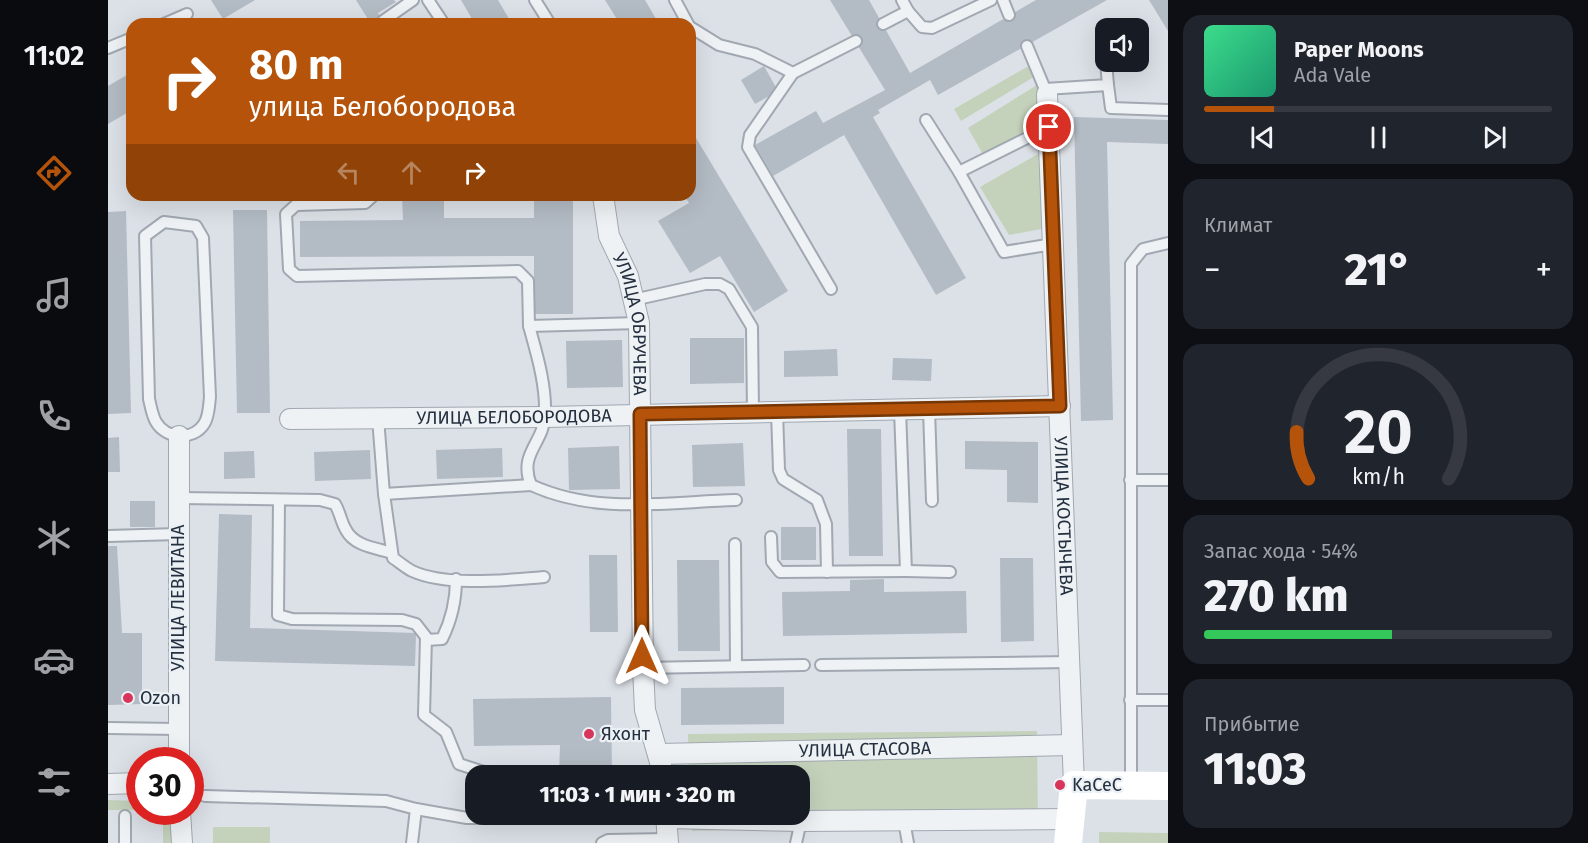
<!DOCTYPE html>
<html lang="ru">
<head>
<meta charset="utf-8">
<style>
	:root { --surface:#171b24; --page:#20242c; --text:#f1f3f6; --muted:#9ea1a6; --line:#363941; --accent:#b45309 }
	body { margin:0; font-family:"Fira Sans",sans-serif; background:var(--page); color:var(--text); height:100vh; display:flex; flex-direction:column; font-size:22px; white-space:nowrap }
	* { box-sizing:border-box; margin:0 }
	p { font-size:20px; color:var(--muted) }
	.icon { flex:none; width:33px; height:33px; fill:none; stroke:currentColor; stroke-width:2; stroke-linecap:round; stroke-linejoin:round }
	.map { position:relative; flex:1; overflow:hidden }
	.sheet { display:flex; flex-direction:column; gap:15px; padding:15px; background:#0d0f14; width:420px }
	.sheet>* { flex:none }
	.hud { position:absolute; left:18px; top:18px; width:570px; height:183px; border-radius:18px; box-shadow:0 6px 24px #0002; background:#b45309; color:#fff; overflow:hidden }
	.tools { position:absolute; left:987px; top:18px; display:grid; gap:12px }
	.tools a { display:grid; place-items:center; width:54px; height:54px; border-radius:12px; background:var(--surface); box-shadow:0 6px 24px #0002; font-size:30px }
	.speed { position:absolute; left:18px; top:747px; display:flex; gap:12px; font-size:30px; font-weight:700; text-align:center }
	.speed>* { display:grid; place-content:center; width:78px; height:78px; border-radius:50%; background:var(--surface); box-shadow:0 6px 24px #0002; line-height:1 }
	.speed .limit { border:9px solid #d22; background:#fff; color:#111 }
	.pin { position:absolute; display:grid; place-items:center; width:51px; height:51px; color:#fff; margin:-26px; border:3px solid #fff; border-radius:50%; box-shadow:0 2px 6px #0007 }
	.me { position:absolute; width:66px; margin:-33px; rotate:0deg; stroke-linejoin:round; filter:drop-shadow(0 0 4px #0008) }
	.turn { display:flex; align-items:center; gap:21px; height:126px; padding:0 24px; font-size:27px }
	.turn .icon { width:78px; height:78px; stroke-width:2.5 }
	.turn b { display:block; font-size:42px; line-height:51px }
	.lanes { display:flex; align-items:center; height:57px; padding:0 24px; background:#0003; justify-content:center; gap:30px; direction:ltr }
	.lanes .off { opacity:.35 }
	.big { font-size:45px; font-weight:800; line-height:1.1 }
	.sheet .tile { flex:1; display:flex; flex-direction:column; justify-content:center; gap:9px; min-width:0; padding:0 21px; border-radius:18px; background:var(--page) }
	.sheet .dial { align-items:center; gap:0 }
	.dial svg { height:156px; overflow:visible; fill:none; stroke:var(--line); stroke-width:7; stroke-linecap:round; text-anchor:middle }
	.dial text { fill:var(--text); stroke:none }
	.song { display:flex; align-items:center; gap:18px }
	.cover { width:72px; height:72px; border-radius:9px; background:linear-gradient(135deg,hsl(150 70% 55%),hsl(160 70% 35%)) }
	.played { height:6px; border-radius:3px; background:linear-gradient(90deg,var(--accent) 20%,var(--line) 20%) }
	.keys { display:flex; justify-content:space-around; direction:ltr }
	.heat { display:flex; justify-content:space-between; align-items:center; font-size:33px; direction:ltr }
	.charge { height:9px; border-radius:4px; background:linear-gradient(90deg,#34c759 54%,var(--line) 0) }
	.trip { position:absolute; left:357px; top:765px; width:345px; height:60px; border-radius:18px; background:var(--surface); box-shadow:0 6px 24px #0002; font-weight:800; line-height:60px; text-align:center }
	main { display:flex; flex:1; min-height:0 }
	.tabs { display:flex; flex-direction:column; width:108px; justify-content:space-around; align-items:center; background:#090b0e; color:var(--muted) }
	.tabs .icon { width:42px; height:42px }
	.tabs .on { color:var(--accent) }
	.tabs b { font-size:27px; color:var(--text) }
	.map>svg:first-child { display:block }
</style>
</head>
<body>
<main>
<nav class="tabs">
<b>11:02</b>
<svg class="icon on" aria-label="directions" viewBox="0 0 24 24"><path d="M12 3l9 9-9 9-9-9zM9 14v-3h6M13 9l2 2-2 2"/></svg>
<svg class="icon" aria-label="music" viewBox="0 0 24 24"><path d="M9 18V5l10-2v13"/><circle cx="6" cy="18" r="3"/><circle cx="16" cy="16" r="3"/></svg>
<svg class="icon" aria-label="phone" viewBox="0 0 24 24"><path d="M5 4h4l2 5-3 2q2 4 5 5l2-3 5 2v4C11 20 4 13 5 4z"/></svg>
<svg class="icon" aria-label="climate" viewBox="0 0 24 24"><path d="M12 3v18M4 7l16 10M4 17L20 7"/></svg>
<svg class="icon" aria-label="car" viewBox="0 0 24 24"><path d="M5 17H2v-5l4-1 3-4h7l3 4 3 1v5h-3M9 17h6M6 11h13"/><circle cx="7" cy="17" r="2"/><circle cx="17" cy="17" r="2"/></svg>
<svg class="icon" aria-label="filters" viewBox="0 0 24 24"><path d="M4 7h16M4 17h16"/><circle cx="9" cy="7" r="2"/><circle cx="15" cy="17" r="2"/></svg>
</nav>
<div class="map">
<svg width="1060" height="843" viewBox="0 0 1060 843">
	<rect width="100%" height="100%" fill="#dce1e7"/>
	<g fill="#c4d2bc">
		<polygon points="929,61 929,75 853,121 846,109"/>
		<polygon points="932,83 939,127 881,165 860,128"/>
		<polygon points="942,147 944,227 901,235 872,187"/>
		<polygon points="929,731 930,824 584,831 583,815 692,814 692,776 581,775 580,734"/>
		<polygon points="0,800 31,801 31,810 0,810"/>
		<polygon points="55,812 67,812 65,843 55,843"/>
		<rect x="105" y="827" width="57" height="16"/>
		<polygon points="991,832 1060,833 1060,843 991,843"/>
	</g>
	<g fill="#b3bbc4">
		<polygon points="103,0 147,0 115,19"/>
		<polygon points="248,0 286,0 288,2 270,13 276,24 263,24"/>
		<polygon points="353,0 390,0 404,24 367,24"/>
		<polygon points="497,0 537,0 551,24 512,24"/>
		<polygon points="722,0 761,0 802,73 928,0 999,0 830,95 822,80 770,110 772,113 765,117 858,278 828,295 736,135 665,176 647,145 708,111 715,123 777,90"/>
		<polygon points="1041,0 1060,0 1060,31"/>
		<polygon points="656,66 670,91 647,104 633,80"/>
		<polygon points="24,72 24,110 0,124 0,86"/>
		<polygon points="966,117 1060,120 1060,144 999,142 1005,420 973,421"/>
		<polygon points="582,128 680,291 646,312 612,256 582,273 550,221 581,203 576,195 582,195"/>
		<polygon points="294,195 336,195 336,218 426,218 426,195 465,195 465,314 426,314 426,256 192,257 192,221 295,220"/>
		<polygon points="125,210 159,210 162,413 129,413"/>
		<polygon points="18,211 23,413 0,414 0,212"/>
		<polygon points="582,338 636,338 636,383 582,384"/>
		<polygon points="514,340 515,387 459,388 458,341"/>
		<polygon points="729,349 730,376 676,377 676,351"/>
		<polygon points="785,358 824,359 823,381 784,380"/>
		<polygon points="739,429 773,429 775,556 741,556"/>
		<polygon points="11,437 12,472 0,472 0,438"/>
		<polygon points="857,441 930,442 930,503 899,502 899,470 857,469"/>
		<polygon points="635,443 637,486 585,487 584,445"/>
		<polygon points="511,446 512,489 461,490 460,448"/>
		<polygon points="394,448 395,477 329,479 328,450"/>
		<polygon points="262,450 263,479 207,481 206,452"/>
		<polygon points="146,451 147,478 116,479 116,452"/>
		<rect x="22" y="501" width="25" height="26"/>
		<polygon points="111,514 144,515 142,628 308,633 307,666 107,661"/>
		<rect x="673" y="527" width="35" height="33"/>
		<polygon points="0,546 9,546 14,633 34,633 34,704 0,705"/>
		<polygon points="481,555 509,555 510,632 482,632"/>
		<polygon points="892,558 925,558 926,641 893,642"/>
		<polygon points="569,560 611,560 612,651 570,651"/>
		<polygon points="776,579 776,592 858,591 859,633 675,636 674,592 742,591 742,580"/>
		<polygon points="676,687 676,724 573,725 573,688"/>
		<polygon points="503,697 504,776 451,776 452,745 366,746 365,699"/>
	</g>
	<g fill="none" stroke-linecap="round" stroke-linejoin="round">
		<defs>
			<g id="lane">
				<polyline points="320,0 336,24"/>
				<polyline points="427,0 442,24"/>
				<polyline points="567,0 580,24"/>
				<polyline points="794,0 800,11"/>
				<polyline points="895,0 901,15"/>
				<polyline points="275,21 305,0"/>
				<polyline points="56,24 79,14"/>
				<polyline points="775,24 800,11 814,27 824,28 883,0"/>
				<polyline points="582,27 611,45 647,54 685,73 748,41"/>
				<polyline points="996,34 998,55"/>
				<polyline points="919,46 939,94"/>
				<polyline points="0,48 24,38"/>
				<polyline points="685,73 642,135 640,147 723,289"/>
				<polyline points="1000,85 1003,108 1060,110"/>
				<polyline points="937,89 1000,85 998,62"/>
				<polyline points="818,120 851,172 941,127"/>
				<polyline points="851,172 896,252 945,244"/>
				<polyline points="266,195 257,203 188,205 178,214 181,269 189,276 410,271 420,281 421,326 531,323"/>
				<path d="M56,222l32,4 7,12 7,159c-1,8 -1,20 -6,27 -11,17 -38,15 -48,-2 -4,-7 -5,-15 -7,-23l-4,-163z"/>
				<polyline points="525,300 597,284 612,284 621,289 644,327 645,412"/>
				<path d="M421,326c8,29 17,58 16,88 -1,30 -27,39 -14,71 65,30 135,17 205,15"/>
				<polyline points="821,409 824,501"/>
				<polyline points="669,412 671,470 675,479 709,500 718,524 719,572"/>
				<polyline points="270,418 276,494 423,485"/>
				<polyline points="1022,480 1060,480"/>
				<path d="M276,494l9,64c6,4 13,10 19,13 35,16 94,9 132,6"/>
				<path d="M71,498l141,2 15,4c5,8 6,18 11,26 8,16 30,18 46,23"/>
				<polyline points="171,500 170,615 184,619 294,620 308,624 318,637 316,715 338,732 351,764 388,776"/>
				<polyline points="0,536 70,534"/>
				<polyline points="663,537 664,562 672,572 798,571 792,410"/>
				<polyline points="627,544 628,665"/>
				<polyline points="798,571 842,572"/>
				<path d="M318,640l16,-1c10,-20 14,-38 14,-60"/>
				<polyline points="713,665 963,662"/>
				<polyline points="535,668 696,665"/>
				<polyline points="1022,700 1060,700"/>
				<polyline points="0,728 70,729"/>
				<polyline points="1023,785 1023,264 1035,249 1060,243"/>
				<polyline points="97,796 278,801 308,809 304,843"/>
				<polyline points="308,809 359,818 558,818"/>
				<polyline points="17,816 17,843"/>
				<polyline points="796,821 800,843"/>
				<polyline points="494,843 500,840 560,839"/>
				<polyline points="688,843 693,821"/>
			</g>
			<g id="street">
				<path id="s1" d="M939,94l27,691"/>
				<path id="s2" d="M495,195l6,41 19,40 11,47 4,345 2,42 19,66"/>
				<path id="s3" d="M182,419l255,-2 515,-11"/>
				<path id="s4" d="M551,754l412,-9"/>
				<polyline points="71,760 71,436"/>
				<polyline points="0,784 32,783"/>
				<polyline points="72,812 74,843"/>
				<polyline points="558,814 560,843"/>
				<polyline points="558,818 693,821 961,819"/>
			</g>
		</defs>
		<use href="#lane" stroke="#a1a8b1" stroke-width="14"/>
		<use href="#street" stroke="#a1a8b1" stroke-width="22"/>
		<use href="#lane" stroke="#eff2f5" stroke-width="10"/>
		<use href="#street" stroke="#eff2f5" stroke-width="20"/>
		<polyline stroke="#fff" stroke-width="28" points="960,843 966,785 1060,786"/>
	</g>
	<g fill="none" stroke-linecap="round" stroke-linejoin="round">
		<defs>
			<polyline id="route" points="534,656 532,414 952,406 941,127"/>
		</defs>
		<use href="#route" stroke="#753606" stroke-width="15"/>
		<use href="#route" stroke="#b45309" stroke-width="10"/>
	</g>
	<g fill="#d8355b" stroke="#ebf0f5" stroke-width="2">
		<circle cx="20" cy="698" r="6"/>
		<circle cx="481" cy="734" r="6"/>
		<circle cx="952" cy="785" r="6"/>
	</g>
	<g text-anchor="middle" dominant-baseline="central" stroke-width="4.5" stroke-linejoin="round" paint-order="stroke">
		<g font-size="18" fill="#24303f" stroke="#ebf0f5">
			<text stroke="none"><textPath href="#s2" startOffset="134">УЛИЦА ОБРУЧЕВА</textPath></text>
			<text stroke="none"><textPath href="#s3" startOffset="224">УЛИЦА БЕЛОБОРОДОВА</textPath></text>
			<text stroke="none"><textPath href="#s1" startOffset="422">УЛИЦА КОСТЫЧЕВА</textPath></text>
			<text transform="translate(70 598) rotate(-90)">УЛИЦА ЛЕВИТАНА</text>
			<text stroke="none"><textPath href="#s4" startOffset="206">УЛИЦА СТАСОВА</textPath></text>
		</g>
		<g font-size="18" fill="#24303f" stroke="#ebf0f5" text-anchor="start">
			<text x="32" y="698">Ozon</text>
			<text x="493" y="734">Яхонт</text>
			<text x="964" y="785">KaCeC</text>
		</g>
	</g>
</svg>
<div class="tools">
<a><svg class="icon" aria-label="sound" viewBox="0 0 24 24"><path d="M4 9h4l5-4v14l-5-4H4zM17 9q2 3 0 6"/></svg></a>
</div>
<div class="speed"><div class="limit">30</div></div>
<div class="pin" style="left:941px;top:127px;background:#d93025"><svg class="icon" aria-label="arrive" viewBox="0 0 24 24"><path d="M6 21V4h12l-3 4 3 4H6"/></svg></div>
<svg class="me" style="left:534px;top:656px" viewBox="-20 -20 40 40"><path d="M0-17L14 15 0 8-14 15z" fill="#b45309" stroke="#fff" stroke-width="4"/></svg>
<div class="trip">11:03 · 1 мин · 320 m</div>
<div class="hud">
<div class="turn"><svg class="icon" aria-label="right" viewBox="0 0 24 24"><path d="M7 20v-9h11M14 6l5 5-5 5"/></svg><div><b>80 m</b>улица Белобородова</div></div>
<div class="lanes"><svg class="icon off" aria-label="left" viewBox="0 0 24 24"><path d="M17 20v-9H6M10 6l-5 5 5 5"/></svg><svg class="icon off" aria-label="ahead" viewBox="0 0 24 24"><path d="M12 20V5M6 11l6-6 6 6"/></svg><svg class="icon" aria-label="right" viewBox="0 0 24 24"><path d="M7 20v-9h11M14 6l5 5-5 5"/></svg></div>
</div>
</div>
<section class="sheet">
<div class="tile">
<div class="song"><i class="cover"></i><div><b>Paper Moons</b><p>Ada Vale</p></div></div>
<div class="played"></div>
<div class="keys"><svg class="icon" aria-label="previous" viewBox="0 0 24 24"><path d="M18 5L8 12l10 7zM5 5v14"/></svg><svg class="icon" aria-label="pause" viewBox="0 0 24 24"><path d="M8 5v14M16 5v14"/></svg><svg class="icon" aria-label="next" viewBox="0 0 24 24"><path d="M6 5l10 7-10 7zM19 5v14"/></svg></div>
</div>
<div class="tile"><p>Климат</p>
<div class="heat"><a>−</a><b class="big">21°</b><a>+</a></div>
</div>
<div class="tile dial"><svg viewBox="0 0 100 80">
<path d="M14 69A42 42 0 1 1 86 69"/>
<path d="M14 69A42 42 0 0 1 8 45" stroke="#b45309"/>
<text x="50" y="56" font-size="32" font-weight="700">20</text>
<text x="50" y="72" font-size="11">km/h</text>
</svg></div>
<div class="tile"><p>Запас хода · 54%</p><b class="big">270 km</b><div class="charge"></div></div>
<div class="tile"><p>Прибытие</p><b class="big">11:03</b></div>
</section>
</main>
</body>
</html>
